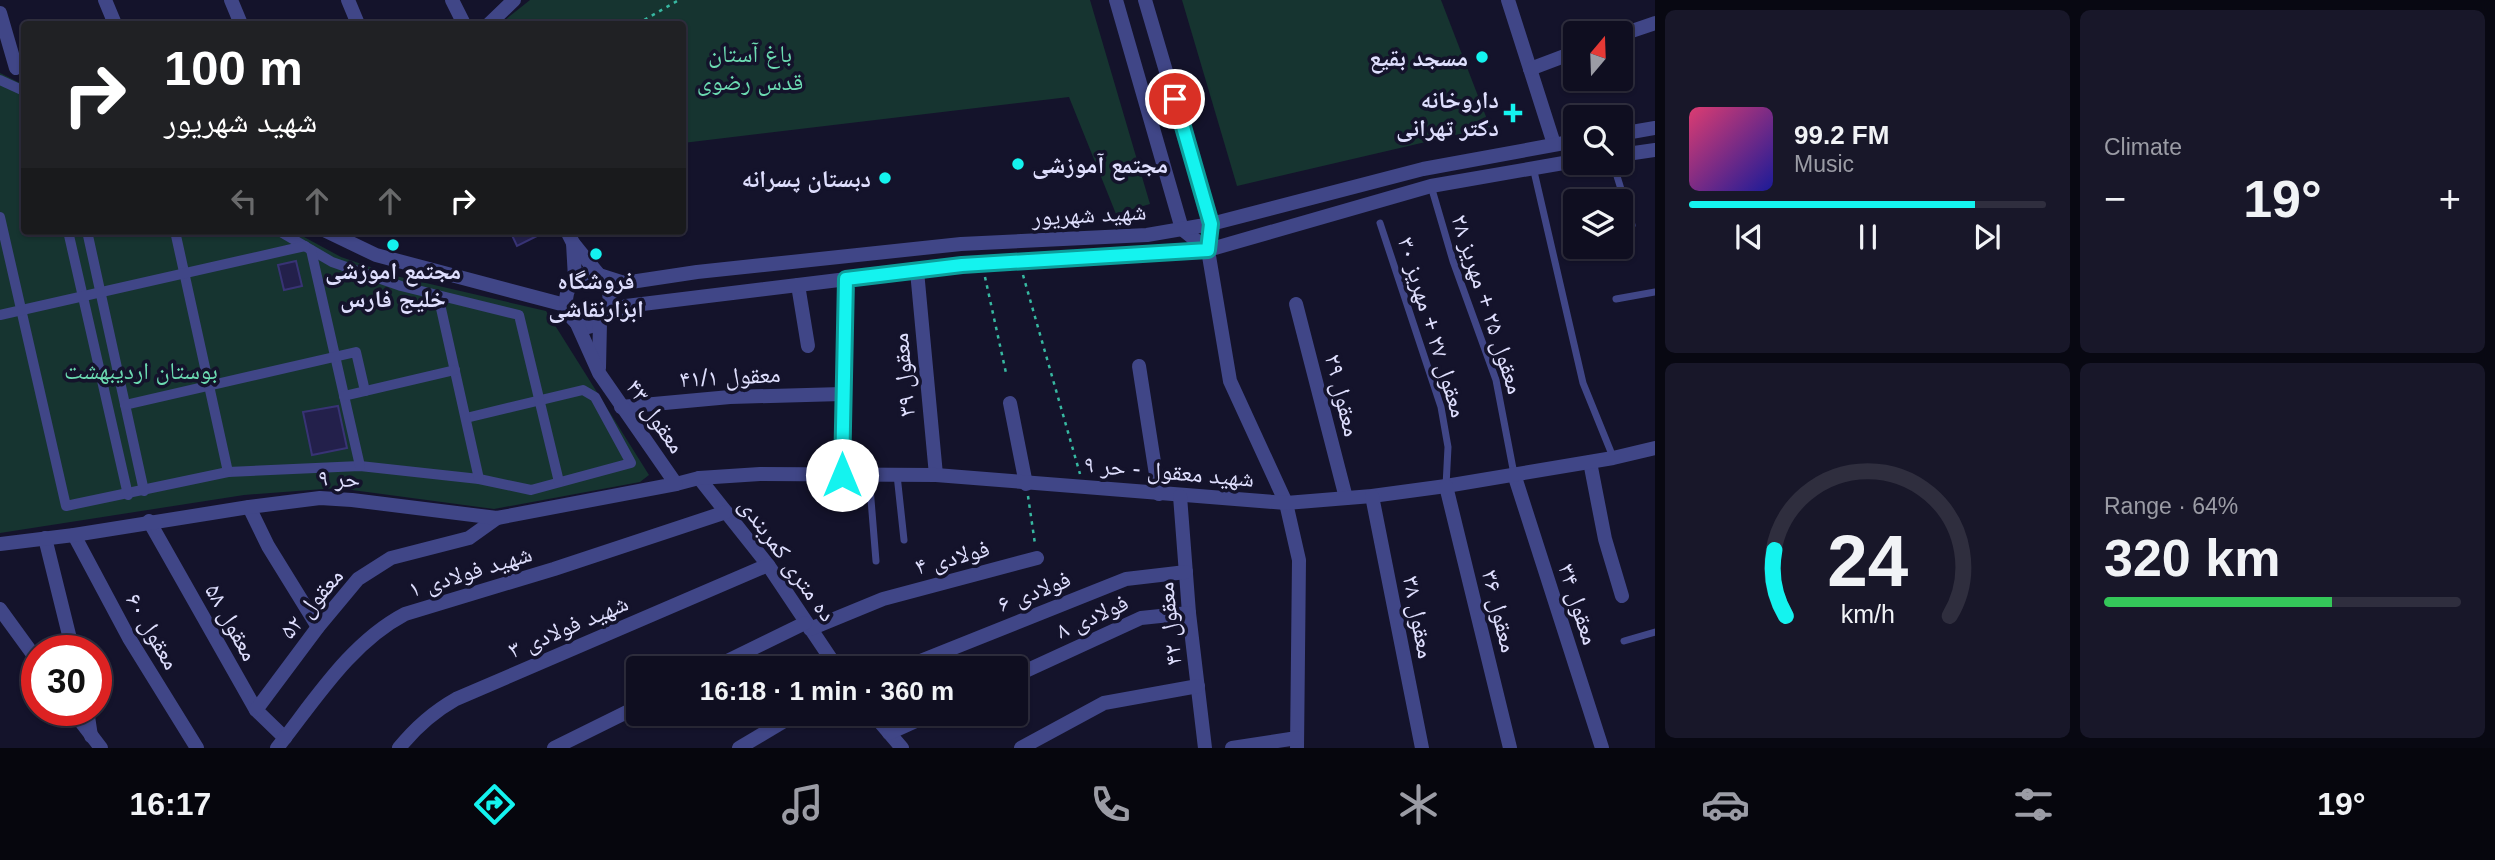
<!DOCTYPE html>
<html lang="en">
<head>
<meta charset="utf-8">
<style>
	:root { --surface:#0f0e20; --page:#181729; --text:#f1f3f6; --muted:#9b9ca5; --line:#2f2e3e; --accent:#14f3ef }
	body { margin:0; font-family:Arial,"Noto Naskh Arabic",sans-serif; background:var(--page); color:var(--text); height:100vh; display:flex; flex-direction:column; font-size:26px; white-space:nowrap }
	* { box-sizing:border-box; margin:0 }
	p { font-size:23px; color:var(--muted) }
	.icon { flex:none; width:38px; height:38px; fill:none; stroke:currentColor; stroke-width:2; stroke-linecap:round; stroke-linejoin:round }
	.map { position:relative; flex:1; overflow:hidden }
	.panel { display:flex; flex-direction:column; gap:10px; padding:10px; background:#080812; width:840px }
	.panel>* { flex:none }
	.hud { position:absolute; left:21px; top:21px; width:665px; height:214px; border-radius:7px; box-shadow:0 2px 5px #0004,0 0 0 2px var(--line); background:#202124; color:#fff; overflow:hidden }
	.needle { width:46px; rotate:19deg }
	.buttons { position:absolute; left:1563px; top:21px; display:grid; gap:14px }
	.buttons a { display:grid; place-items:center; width:70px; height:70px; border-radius:7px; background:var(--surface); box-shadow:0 2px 5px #0004,0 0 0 2px var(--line); font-size:35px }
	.speed { position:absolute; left:21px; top:635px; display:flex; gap:14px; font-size:35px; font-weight:700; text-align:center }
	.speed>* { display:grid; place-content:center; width:91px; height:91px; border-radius:50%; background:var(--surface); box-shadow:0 2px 5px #0004,0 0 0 2px var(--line); line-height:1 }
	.speed .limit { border:10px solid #d22; background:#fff; color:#111 }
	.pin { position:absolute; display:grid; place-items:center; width:60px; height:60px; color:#fff; margin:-30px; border:4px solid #fff; border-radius:50%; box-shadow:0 2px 7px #0007 }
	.me { position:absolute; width:77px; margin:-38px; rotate:0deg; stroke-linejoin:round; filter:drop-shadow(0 0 5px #0008) }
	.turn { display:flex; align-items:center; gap:24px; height:147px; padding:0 28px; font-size:32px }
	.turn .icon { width:91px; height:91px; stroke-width:2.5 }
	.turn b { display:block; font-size:49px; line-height:60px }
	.lanes { display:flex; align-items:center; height:66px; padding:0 28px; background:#0003; justify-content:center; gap:35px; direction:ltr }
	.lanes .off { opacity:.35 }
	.big { font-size:52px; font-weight:700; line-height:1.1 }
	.panel .card { flex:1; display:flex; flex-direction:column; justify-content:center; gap:10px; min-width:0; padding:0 24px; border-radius:10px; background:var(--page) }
	.panel .dial { align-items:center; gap:0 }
	.dial svg { height:182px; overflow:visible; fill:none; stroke:var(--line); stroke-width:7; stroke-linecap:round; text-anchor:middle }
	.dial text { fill:var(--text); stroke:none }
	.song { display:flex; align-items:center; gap:21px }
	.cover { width:84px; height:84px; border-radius:10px; background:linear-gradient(135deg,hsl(340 70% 55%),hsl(240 70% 35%)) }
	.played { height:7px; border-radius:4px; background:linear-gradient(90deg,var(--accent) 80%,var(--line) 80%) }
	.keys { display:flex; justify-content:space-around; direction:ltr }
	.heat { display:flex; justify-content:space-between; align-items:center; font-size:38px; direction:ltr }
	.charge { height:10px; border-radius:5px; background:linear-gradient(90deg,#34c759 64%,var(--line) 0) }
	.panel .tiles { flex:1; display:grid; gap:10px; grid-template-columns:repeat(2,1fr) }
	.trip { position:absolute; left:626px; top:656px; width:402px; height:70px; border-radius:7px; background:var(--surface); box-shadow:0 2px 5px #0004,0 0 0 2px var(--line); font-weight:700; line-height:70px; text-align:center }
	.tabs { display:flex; height:112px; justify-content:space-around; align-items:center; background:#06060d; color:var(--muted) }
	.tabs .icon { width:49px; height:49px }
	.tabs .selected { color:var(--accent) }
	.tabs b { font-size:32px; color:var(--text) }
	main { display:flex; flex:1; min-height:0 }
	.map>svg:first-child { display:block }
</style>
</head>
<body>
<main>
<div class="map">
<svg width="1655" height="748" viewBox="0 0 1655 748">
	<rect width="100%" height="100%" fill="#14132b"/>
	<g fill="#163430">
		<polygon points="530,0 1090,0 1150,204 1116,214 1069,97 683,143 682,24 500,24"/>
		<polygon points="1182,0 1441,0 1490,127 1237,186"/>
		<polygon points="0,73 24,85 24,231 293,231 341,257 400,277 546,311 649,475 640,482 494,509 337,488 244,495 0,533"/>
	</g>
	<g fill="#23204b" stroke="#383375" stroke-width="2">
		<polygon points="510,231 547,231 517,246"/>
		<polygon points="296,261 302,286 284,290 278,265"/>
		<polygon points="338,406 347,448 312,455 303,412"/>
	</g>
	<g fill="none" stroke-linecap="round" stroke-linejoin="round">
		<g stroke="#37b8a1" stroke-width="2.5" stroke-dasharray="3.5 5" stroke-linecap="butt">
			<polyline points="637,24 679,0"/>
			<polyline points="1023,275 1080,474"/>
			<polyline points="985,277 1006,373"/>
			<polyline points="1028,496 1035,544"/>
		</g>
		<g stroke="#404687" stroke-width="7">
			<polyline points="1613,163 1632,225"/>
			<polyline points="1533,167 1583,383 1613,457"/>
			<polyline points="1431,186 1453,261 1496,380 1514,474"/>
			<polyline points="1380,223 1441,407 1448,447 1446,486"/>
			<polyline points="1616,299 1655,292"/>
			<polyline points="869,475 876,561"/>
			<polyline points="897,475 904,540"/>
			<polyline points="1624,641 1655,632"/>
		</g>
		<g stroke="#404687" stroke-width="10">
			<polyline points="0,80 24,91"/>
			<polyline points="0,217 66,506 228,472 360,466 479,479 531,490 631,463 595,397 583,390 466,418"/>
			<polyline points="68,231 128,495"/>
			<polyline points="87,231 144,491"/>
			<polyline points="175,231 228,472"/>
			<polyline points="279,231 332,262 401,286 519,315 559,482"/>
			<polyline points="311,250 360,466"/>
			<polyline points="438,295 479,479"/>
			<polyline points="0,315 305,246"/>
			<polyline points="344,396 455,370"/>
			<polyline points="125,405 356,352 365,391"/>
		</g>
		<g stroke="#404687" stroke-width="14">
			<polyline points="105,0 115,24"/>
			<polyline points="231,0 241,24"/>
			<polyline points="348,0 358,24"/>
			<polyline points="452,0 464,24"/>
			<polyline points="1116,0 1182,229 1208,250"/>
			<polyline points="1145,0 1211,224 1208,250 1230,381 1286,503 1299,560 1297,748"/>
			<polyline points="1508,0 1554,144"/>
			<polyline points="0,13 16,68"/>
			<polyline points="489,24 514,0"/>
			<polyline points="1620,35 1655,23"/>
			<polyline points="1530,69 1575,52"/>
			<polyline points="326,231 376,255 565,305"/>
			<polyline points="567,231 573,243 599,275"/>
			<polyline points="573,243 575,278"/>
			<polyline points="917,271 936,475"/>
			<polyline points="798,285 808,346"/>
			<polyline points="1296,304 1346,498"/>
			<polyline points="1139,366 1159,494"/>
			<polyline points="1010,403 1026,484"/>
			<polyline points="621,407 730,397 842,394"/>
			<polyline points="1590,462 1605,539 1622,596"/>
			<polyline points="1514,474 1602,748"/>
			<polyline points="842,475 846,279"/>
			<polyline points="699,478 768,565 837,668"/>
			<polyline points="676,484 699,478 760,474 936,475 1286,503 1372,496 1446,486 1613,458 1655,448"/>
			<polyline points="1446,486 1510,748"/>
			<polyline points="1180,496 1189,613 1205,748"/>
			<polyline points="1372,496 1422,748"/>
			<polyline points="249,507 268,546 318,627"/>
			<polyline points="149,521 256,710 285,738"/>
			<polyline points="74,535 129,638 197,748"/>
			<polyline points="45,538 73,651"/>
			<polyline points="810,629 883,599 1037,558"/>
			<polyline points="713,668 805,623"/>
			<polyline points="903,668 1126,579 1186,572"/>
			<polyline points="1017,675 1141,618 1189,613"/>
			<polyline points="87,710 91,736"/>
			<polyline points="256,710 318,627 358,579 391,558 469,538 497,518"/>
			<polyline points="873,714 902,748"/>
			<polyline points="889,733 931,714"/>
			<path d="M277,748c38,-48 73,-105 128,-134l149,-45 172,-57"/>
			<path d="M399,748c17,-21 34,-36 57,-49l312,-134"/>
			<polyline points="554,748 639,706"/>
			<polyline points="739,748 796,714"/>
			<polyline points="1021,748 1104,703 1198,686"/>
			<polyline points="1232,748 1297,738"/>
		</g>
		<g stroke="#404687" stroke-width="14">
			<polyline points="1620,134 1655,128"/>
			<polyline points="1620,155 1655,150"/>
			<path d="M591,272c28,12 23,50 -6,56 -28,-12 -24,-50 6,-56z"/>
			<polyline points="599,275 624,283 697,272 961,244 1147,235 1211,224 1423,169 1575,141"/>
			<polyline points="605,316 626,306 962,265 1208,250 1431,186 1575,161"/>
			<polyline points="599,368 600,322"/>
			<polyline points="0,544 74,535 249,507 320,498 352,500 497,518 676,484 599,373 577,324"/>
			<polyline points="0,609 37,660"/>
			<polyline points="72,710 101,748"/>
		</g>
	</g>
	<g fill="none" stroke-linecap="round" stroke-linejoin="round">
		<defs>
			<polyline id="route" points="842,475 846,279 962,265 1208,250 1211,224 1175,99"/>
		</defs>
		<use href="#route" stroke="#0d9e9b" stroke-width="18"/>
		<use href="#route" stroke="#14f3ef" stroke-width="12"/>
	</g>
	<g fill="#14f3ef" stroke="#14132b" stroke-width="2.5">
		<circle cx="1482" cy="57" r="7"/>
		<path d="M1509.5 102.5h7v7h7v7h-7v7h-7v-7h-7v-7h7z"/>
		<circle cx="1018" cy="164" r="7"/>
		<circle cx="885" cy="178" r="7"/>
		<circle cx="393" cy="245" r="7"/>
		<circle cx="596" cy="254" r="7"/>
	</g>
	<g text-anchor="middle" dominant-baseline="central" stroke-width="7" stroke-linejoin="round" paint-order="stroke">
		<g font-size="24" fill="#6cdbb2" stroke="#14132b">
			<text x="750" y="53">باغ آستان<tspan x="750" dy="28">قدس رضوی</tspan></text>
			<text x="141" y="370">بوستان اردیبهشت</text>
		</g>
		<g font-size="24" font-weight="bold" fill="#dedefd" stroke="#14132b" text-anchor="end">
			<text x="1468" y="57">مسجد بقیع</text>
			<text x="1499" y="99">داروخانه<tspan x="1499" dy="28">دکتر تهرانی</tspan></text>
			<text x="1032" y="164" text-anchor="start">مجتمع آموزشی</text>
			<text x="871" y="178">دبستان پسرانه</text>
			<text x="393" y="270" text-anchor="middle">مجتمع اموزشی<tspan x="393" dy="28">خلیج فارس</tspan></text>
			<text x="596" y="280" text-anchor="middle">فروشگاه<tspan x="596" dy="28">ابزارنقاشی</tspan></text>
		</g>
		<g font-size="24" fill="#dedefd" stroke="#14132b">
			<text transform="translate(1089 214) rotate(-3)">شهید شهریور</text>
			<text transform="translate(1488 304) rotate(72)">معقول ۲۵ + مهریز ۲۸</text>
			<text transform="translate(1433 327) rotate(73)">معقول ۲۷ + مهریز ۳۰</text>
			<text transform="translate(903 375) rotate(-95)">معقول ۳۹</text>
			<text transform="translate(730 376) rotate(-3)">معقول ۴۱/۱</text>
			<text transform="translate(1343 395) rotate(76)">معقول ۲۹</text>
			<text transform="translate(656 416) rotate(55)">معقول ۴۳</text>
			<text transform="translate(1169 471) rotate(5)">شهید معقول - حر ۹</text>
			<text transform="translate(339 478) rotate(2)">حر ۹</text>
			<text transform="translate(952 557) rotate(-15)">فولادی ۴</text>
			<text transform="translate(788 559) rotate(54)">ده متری کمربندی</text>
			<text transform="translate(470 571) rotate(-17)">شهید فولادی ۱</text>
			<text transform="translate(1034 591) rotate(-21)">فولادی ۶</text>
			<text transform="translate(311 603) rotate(-50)">معقول ۵۲</text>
			<text transform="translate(1579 604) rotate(72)">معقول ۳۴</text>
			<text transform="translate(1500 611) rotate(76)">معقول ۳۶</text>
			<text transform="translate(1092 616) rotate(-24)">فولادی ۸</text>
			<text transform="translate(1419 617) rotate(79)">معقول ۳۸</text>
			<text transform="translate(232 622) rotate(61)">معقول ۵۸</text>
			<text transform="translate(1169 624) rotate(-96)">معقول ۴۲</text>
			<text transform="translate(568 626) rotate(-23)">شهید فولادی ۳</text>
			<text transform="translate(153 631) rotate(60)">معقول ۶۰</text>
		</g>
	</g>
</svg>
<div class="buttons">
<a><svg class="needle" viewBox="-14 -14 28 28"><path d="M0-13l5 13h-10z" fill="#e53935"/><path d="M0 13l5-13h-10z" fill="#9b9ca5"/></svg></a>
<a><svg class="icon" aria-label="search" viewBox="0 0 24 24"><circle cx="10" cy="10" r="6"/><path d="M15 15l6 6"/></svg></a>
<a><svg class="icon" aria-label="layers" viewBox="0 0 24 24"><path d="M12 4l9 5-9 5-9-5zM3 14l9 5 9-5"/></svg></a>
</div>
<div class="speed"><div class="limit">30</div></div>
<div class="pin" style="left:1175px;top:99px;background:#d93025"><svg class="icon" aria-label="arrive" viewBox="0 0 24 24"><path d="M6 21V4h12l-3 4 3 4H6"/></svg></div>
<svg class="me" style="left:842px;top:475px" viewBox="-20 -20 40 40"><circle r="19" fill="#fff"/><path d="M0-13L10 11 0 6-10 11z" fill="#14f3ef"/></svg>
<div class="trip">16:18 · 1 min · 360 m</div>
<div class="hud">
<div class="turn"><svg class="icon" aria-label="right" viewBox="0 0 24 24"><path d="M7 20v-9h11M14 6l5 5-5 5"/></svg><div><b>100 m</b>شهید شهریور</div></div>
<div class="lanes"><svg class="icon off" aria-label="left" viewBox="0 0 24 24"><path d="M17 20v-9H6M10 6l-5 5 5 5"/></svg><svg class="icon off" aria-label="ahead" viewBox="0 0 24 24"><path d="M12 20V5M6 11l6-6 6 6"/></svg><svg class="icon off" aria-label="ahead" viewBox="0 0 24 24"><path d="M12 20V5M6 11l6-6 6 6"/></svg><svg class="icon" aria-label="right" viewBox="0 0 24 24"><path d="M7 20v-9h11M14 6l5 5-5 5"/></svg></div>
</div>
</div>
<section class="panel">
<div class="tiles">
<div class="card">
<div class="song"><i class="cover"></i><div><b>99.2 FM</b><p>Music</p></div></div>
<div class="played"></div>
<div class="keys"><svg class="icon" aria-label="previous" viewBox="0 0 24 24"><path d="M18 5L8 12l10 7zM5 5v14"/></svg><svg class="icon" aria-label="pause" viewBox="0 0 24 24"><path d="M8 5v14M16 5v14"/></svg><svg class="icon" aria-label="next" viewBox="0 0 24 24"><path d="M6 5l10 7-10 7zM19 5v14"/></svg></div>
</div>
<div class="card"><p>Climate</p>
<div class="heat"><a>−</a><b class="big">19°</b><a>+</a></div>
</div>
<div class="card dial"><svg viewBox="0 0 100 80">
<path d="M14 69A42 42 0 1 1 86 69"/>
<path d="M14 69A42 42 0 0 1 9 40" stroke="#14f3ef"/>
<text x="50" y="56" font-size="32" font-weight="700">24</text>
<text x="50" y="72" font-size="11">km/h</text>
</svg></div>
<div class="card"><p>Range · 64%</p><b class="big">320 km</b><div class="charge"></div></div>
</div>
</section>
</main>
<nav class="tabs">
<b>16:17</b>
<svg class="icon selected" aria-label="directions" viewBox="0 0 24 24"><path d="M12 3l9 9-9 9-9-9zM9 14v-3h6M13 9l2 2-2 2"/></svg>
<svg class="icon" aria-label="music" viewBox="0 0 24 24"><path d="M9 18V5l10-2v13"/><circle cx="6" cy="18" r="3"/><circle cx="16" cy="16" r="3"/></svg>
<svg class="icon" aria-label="phone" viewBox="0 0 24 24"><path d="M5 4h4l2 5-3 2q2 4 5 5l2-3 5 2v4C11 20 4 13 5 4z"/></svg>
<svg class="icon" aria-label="climate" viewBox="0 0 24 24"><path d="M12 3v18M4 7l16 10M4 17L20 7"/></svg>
<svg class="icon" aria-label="car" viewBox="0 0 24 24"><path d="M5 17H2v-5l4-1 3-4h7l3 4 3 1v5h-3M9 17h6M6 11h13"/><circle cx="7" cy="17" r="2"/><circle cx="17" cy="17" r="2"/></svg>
<svg class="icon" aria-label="filters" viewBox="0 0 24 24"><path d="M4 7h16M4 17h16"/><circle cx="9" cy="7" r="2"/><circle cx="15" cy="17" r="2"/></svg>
<b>19°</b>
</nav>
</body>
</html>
